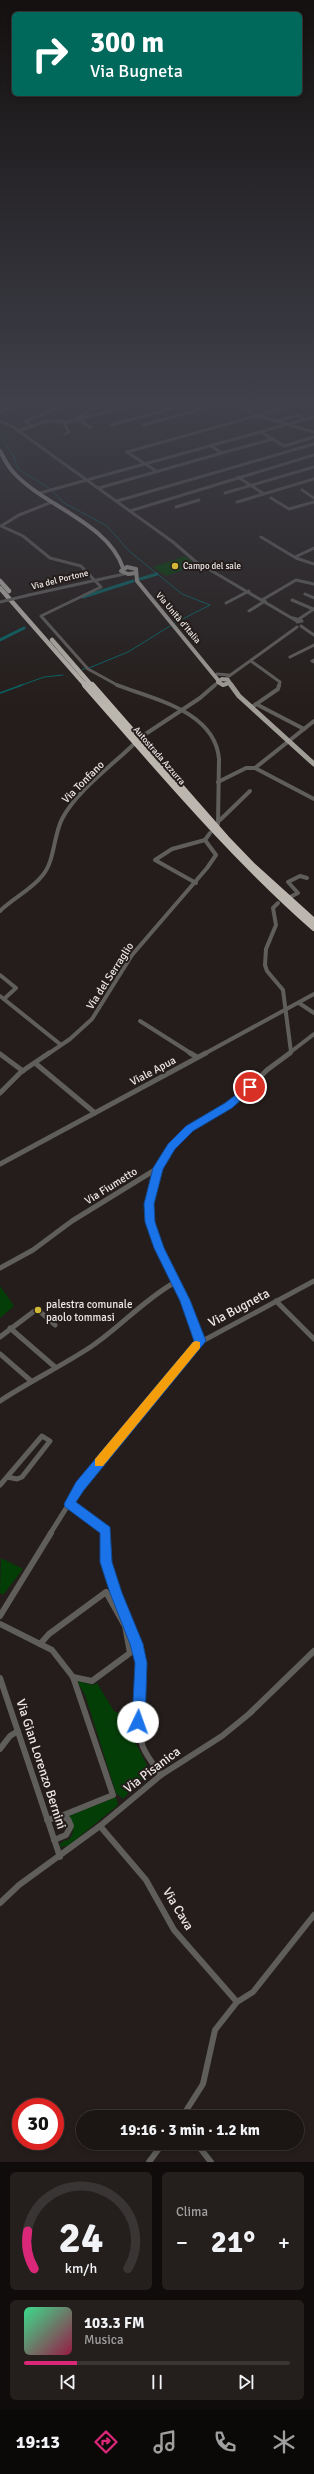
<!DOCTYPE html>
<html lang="it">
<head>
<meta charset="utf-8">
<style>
	:root { --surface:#1b1614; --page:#241f1d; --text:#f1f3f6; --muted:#a09fa0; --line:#393534; --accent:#db2777 }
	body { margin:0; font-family:Signika,sans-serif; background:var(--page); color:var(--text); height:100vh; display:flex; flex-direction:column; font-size:15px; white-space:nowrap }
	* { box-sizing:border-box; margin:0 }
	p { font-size:13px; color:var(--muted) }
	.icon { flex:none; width:22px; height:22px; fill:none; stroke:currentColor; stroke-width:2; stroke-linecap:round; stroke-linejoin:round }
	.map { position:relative; height:2162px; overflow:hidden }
	.side { display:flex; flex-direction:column; gap:10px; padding:10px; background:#0f0c0b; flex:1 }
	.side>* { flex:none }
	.banner { position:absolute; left:12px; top:12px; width:290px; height:84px; border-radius:6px; box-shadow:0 2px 6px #0003,0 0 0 1px var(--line); background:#00695c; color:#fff; overflow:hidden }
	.speed { position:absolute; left:12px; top:2098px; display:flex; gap:8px; font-size:20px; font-weight:700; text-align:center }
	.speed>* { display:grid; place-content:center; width:52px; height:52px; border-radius:50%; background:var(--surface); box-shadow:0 2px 6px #0003,0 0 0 1px var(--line); line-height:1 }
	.speed .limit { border:6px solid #d22; background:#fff; color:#111 }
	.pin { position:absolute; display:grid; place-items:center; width:34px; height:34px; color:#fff; margin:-17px; border:2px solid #fff; border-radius:50%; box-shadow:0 1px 4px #0007 }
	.me { position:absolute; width:44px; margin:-22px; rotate:3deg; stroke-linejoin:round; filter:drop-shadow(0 0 3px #0008) }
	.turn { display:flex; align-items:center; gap:14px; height:84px; padding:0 12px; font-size:18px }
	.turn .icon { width:52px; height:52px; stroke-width:2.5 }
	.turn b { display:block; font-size:28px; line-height:34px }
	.big { font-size:30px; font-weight:800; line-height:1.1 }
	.side .widget { flex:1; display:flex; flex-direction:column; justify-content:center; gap:6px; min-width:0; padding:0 14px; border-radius:6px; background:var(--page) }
	.side .dial { align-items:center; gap:0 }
	.dial svg { height:104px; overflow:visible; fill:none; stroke:var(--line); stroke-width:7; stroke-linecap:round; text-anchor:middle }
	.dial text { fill:var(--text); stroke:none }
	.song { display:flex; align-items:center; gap:12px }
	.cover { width:48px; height:48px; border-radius:6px; background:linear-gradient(135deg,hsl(150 70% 55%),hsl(340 70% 35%)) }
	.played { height:4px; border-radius:2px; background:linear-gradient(90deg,var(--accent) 20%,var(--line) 20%) }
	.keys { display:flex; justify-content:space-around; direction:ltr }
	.heat { display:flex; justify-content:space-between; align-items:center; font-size:22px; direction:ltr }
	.side .tiles { flex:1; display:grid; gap:10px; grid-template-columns:1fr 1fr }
	.widget:last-child { grid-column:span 2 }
	.trip { position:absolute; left:76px; top:2110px; width:228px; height:40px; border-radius:20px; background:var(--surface); box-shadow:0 2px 6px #0003,0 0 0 1px var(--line); font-weight:800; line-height:40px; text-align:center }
	.menu { display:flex; height:64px; justify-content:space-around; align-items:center; background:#0b0908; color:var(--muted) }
	.menu .icon { width:28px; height:28px }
	.menu .current { color:var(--accent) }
	.menu b { font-size:18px; color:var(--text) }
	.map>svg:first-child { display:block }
</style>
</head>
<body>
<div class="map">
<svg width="314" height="2162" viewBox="0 0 314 2162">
	<rect width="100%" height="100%" fill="#241d1b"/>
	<g fill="#043e07">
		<polygon points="185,556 197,565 166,576 153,567"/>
		<polygon points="0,1286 14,1306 0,1318"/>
		<polygon points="1,1558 23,1569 3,1595 0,1593"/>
		<polygon points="77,1681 93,1685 97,1683 114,1711 132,1719 130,1732 148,1767 149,1772 123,1799 116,1793 85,1695"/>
		<path d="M116,1797l2,8 -50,41 -8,1v-3l5,-4 2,1c9,-6 6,-16 2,-25z"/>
	</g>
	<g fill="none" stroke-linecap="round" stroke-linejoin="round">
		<g stroke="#066464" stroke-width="1">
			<polyline points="0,436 13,455 18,469 49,488 64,503 107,526 129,551 182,594 210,605 175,623"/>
			<polyline points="89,668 128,652 170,626"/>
			<polyline points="82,670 86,668"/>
			<polyline points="19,686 44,677 63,675"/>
		</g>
		<polyline stroke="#066464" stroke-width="1.5" points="0,693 22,685"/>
		<g stroke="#066464" stroke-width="3">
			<polyline points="140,579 157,574"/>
			<polyline points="83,597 133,581"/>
			<polyline points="0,640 24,628"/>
		</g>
		<g stroke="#605e5b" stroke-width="3">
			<polyline points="236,404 259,416 314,432"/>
			<polyline points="0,412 17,404"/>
			<polyline points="0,421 13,427 173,542 195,561 295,620"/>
			<polyline points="63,421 69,432 65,434"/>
			<polyline points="277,421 299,415 305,420"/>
			<polyline points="111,425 189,404"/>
			<polyline points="143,425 221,404"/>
			<polyline points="32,426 25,421 68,404"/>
			<polyline points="91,428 77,418 97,406"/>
			<polyline points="18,431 47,421 68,422 135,404"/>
			<polyline points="261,432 284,446 314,437"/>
			<polyline points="127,452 299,404"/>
			<polyline points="127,452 156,471"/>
			<polyline points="222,453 273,439"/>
			<polyline points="238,477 264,494"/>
			<polyline points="99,488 222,453 211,446"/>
			<polyline points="302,490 314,498"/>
			<polyline points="40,493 314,417"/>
			<polyline points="225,493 314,467"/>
			<polyline points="271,498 289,509 314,502"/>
			<polyline points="117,501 314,444"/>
			<polyline points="52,502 19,515 1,526 23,536 50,558 81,566 101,587 41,616 88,669 119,686"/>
			<polyline points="237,502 314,479"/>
			<polyline points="176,507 199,500"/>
			<polyline points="130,511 314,455"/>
			<polyline points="261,537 296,558 314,564"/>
			<polyline points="295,557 314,548"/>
			<polyline points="305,594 314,598"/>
			<polyline points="29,595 124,574"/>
			<polyline points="262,600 296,580 314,584"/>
			<polyline points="292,600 313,609"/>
			<polyline points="226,603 249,591"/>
			<polyline points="249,611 265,601"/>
			<polyline points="293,618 296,619"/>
			<polygon points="296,619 302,621 297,622"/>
			<polyline points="299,619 314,609"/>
			<polyline points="301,626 314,635"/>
			<polyline points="290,657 314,645"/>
			<polyline points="314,660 312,661 314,662"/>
			<polyline points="251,661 280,682 279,686"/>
			<polyline points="217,674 229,675"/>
			<polyline points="225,679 297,627"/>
			<polyline points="214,686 218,682"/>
		</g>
		<g stroke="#605e5b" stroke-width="4">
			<path d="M117,685c36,14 98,26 102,74l-1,65"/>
			<polyline points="256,704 304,729"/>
			<polyline points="252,707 278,689 279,685"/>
			<polyline points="141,737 200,698 215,685"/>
			<polyline points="255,768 314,799"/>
			<polyline points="218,782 246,768 255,768 314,721"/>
			<polyline points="220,820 250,791"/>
			<polyline points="196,883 155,860 172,849 205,840"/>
			<polyline points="290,897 298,893 288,882 300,876 307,878"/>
			<polyline points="278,903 273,908 276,925 266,949 265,965 267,971 283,990 291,1052"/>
			<path d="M0,911c12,-12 32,-22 42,-35 13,-15 11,-39 20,-57 14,-27 48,-52 71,-74"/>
			<polyline points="0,975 16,988 4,999"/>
			<polyline points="0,996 60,1044"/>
			<polyline points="299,1003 314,1013"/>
			<polyline points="140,1021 192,1054"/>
			<polyline points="48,1054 70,1039 92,1019 132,955 207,868 216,855 205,840 210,833"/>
			<polyline points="204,1054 314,994"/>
			<polyline points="288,1054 314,1034"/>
		</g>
		<g stroke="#605e5b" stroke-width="5">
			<polyline points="190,1053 197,1057"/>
			<polyline points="0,1054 23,1071"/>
			<polyline points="35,1063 95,1113"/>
			<polyline points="0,1093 21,1072 49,1053"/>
			<polyline points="0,1164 206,1053"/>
			<polyline points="158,1168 149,1204 150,1222 201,1341"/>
			<polyline points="0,1268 33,1250 72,1221 158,1168 171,1147 190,1129 238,1099 267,1070 290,1053"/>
			<polyline points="276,1301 314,1339"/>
			<polyline points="10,1328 55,1367"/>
			<polyline points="0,1337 37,1309 55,1325"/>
			<polyline points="0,1354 30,1380"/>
			<path d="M0,1401c30,-20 62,-35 92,-55 28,-19 51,-45 80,-62l4,2"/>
			<polyline points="0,1485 42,1436 50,1441 22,1477 17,1479 7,1477"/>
			<polyline points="69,1504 106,1531 106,1534"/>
			<polyline points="50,1534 80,1486 197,1344 314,1281"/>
		</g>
		<g stroke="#605e5b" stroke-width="6">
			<path d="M106,1533c-5,47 28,84 35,129 4,28 -8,57 2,85 4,10 12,19 18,28"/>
			<polyline points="0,1616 51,1533"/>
			<polyline points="0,1624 52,1650 73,1677 113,1795 61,1816"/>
			<polyline points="40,1644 49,1634 106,1592 125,1626 130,1653 92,1681 73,1677"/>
			<polyline points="0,1678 60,1857"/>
			<polyline points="0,1749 10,1736 18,1731"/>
			<polyline points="47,1820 61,1816 68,1819 71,1826 66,1835 54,1840"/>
			<polyline points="100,1826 146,1880 174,1930 237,2002"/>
			<polyline points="0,1903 19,1885 100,1826 161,1775 222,1736 249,1714 314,1651"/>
			<polyline points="182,2117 203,2084 215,2030 237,2002 253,1992 314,1915"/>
			<polyline points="196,2143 211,2162"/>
			<polyline points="149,2162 163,2143"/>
		</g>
		<g stroke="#a19e97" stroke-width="4">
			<path d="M0,451c4,8 9,17 15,23 30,32 94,50 108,94"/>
			<polyline points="136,573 128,574 121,571 127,567 136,569 137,581 218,680"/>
			<polyline points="229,683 223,685 218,682 222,679 228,680 232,686"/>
		</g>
		<polyline stroke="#a19e97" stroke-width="5" points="231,685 239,696 314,764"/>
		<g stroke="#bbb7af" stroke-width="4.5">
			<polyline points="0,581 9,591"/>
			<polyline points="0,588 86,686"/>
			<polyline points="52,640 92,686"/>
		</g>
		<g stroke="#bbb7af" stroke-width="6">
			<path d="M85,685c74,84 145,169 229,243"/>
			<polyline points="92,685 226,838 253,866 314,921"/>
		</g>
		<polyline stroke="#605e5b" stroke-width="3" points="0,602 29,595"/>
	</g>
	<linearGradient id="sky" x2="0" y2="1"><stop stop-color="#14100f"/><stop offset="0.57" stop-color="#3f404a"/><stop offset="1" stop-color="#3f404a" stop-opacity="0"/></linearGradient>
	<rect width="314" height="707" fill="url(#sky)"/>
	<polygon fill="#1a73e8" stroke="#114b97" points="250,1084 253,1085 253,1089 232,1108 193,1131 175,1149 163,1169 154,1204 155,1222 164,1248 190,1300 206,1341 84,1490 76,1502 110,1527 112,1562 122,1593 143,1644 147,1663 145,1722 143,1727 138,1728 134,1727 132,1722 135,1663 130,1644 110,1593 100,1562 100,1533 65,1507 64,1504 76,1482 194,1341 180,1301 154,1248 145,1222 144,1204 153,1168 168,1144 186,1126 225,1103"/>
	<polygon fill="#f59e0b" points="196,1341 200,1342 200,1348 103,1466 95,1466 95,1459 193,1342"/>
	<g fill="#d0b836" stroke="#241d1b" stroke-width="1.5">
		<circle cx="175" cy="566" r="4"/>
		<circle cx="38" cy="1310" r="4"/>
	</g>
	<g text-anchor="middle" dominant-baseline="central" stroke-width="4" stroke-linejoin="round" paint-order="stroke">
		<g font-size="9" fill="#ece8e6" stroke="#241d1b" text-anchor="start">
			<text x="183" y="566">Campo del sale</text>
		</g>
		<g font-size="9" fill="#ece8e6" stroke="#241d1b">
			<text transform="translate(60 580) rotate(-14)">Via del Portone</text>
			<text transform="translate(178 618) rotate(50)">Via Unità d'Italia</text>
			<text transform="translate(159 756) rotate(49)">Autostrada Azzurra</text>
		</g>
		<g font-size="11" fill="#ece8e6" stroke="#241d1b">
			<text transform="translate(83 782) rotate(-45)">Via Tonfano</text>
			<text transform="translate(110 976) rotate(-57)">Via del Serraglio</text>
			<text transform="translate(153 1071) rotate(-28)">Viale Apua</text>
			<text transform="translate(111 1186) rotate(-32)">Via Fiumetto</text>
		</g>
		<g font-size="11" fill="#ece8e6" stroke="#241d1b" text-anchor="start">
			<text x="46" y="1304">palestra comunale<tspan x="46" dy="13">paolo tommasi</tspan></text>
		</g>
		<g font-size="13" fill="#ece8e6" stroke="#241d1b">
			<text transform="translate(239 1308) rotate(-28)">Via Bugneta</text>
			<text transform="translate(41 1764) rotate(72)">Via Gian Lorenzo Bernini</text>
			<text transform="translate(152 1770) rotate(-37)">Via Pisanica</text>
			<text transform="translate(178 1909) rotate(59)">Via Cava</text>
		</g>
	</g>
</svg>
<div class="speed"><div class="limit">30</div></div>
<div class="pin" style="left:250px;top:1087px;background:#d93025"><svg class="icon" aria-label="arrive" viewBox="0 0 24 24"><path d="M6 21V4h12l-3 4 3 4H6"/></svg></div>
<svg class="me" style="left:138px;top:1722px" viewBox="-20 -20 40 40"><circle r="19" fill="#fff"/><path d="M0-13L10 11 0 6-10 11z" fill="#1a73e8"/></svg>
<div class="trip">19:16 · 3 min · 1.2 km</div>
<div class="banner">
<div class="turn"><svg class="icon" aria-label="right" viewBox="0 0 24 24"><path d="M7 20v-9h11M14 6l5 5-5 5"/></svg><div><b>300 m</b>Via Bugneta</div></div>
</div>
</div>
<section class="side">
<div class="tiles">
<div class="widget dial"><svg viewBox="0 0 100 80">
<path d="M14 69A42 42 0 1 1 86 69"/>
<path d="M14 69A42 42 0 0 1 9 40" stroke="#db2777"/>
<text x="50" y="56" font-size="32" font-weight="700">24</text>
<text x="50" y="72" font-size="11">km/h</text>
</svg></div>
<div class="widget"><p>Clima</p>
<div class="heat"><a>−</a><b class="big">21°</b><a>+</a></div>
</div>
<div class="widget">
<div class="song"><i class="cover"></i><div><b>103.3 FM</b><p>Musica</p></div></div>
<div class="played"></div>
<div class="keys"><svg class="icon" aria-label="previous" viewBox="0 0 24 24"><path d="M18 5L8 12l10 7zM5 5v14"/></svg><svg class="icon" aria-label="pause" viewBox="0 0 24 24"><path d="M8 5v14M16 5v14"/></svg><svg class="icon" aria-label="next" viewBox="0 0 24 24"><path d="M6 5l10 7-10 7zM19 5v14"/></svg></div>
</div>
</div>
</section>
<nav class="menu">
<b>19:13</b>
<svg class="icon current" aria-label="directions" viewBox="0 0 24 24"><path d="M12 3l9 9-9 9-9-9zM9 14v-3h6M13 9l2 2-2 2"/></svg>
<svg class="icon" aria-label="music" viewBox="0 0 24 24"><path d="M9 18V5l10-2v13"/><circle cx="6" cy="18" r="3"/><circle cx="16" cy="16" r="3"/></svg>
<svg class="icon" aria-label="phone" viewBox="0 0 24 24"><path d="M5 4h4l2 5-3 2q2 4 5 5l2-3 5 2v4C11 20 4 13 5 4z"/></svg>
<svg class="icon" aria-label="climate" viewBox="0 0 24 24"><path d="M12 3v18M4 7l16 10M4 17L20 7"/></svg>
</nav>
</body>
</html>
